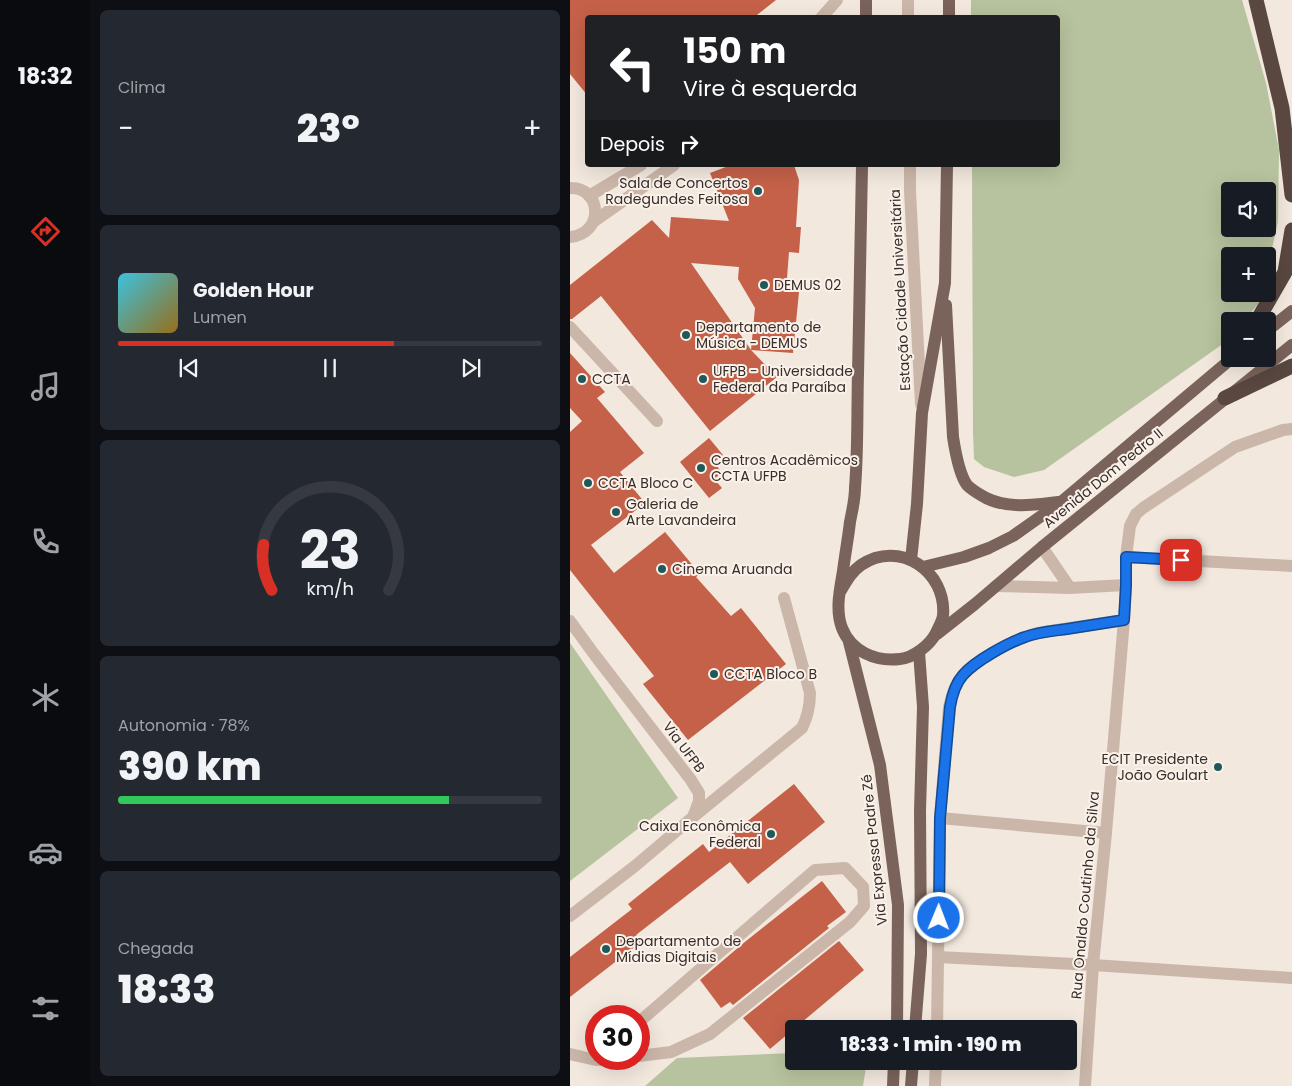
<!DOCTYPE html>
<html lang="pt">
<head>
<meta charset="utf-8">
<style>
	:root { --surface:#171b24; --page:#242831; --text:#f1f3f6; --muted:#9ea1a6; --line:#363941; --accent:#d93025 }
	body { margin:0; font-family:Poppins,sans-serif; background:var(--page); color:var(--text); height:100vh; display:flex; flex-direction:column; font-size:19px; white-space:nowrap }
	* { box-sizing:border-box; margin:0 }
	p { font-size:16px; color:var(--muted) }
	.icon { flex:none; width:28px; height:28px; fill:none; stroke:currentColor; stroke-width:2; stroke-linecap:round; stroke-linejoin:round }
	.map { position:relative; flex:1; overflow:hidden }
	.sheet { display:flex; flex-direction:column; gap:10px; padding:10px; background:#0d0f14; width:480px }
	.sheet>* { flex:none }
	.guide { position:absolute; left:15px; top:15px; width:475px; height:152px; border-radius:5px; box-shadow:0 5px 20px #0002; background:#202124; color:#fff; overflow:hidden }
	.tools { position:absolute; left:651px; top:182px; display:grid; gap:10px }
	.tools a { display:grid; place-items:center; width:55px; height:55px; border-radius:5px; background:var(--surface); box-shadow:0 5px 20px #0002; font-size:25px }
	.speed { position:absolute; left:15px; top:1005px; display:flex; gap:10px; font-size:25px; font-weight:700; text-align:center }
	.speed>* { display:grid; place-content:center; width:65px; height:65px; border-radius:50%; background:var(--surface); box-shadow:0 5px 20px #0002; line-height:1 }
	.speed .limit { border:8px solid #d22; background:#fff; color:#111 }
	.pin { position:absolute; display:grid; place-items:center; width:42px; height:42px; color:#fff; margin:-21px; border-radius:10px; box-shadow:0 2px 8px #0006 }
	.me { position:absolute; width:55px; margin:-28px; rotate:1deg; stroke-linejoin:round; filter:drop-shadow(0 0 4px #0008) }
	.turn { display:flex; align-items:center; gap:18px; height:105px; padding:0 15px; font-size:22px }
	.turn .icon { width:65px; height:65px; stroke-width:2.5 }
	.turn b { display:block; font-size:35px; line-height:42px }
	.then { display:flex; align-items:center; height:48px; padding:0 15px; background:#0003; gap:10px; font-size:19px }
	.big { font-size:38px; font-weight:800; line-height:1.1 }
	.sheet .card { flex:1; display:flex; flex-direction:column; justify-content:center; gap:8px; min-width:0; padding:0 18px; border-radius:8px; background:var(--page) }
	.sheet .dial { align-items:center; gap:0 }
	.dial svg { height:130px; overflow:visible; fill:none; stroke:var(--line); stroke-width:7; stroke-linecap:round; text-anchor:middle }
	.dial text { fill:var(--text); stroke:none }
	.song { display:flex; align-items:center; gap:15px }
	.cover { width:60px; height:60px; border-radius:8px; background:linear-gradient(135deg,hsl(190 70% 55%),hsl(40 70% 35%)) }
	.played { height:5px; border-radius:2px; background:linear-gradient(90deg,var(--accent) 65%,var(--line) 65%) }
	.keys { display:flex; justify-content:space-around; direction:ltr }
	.heat { display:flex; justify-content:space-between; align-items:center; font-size:28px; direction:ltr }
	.charge { height:8px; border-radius:4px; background:linear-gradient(90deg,#34c759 78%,var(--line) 0) }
	.trip { position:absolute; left:215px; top:1020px; width:292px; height:50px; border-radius:5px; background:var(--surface); box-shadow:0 5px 20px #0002; font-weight:800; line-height:50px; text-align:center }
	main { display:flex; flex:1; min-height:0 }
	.tab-bar { display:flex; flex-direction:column; width:90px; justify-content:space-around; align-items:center; background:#090b0e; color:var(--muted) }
	.tab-bar .icon { width:35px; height:35px }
	.tab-bar .selected { color:var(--accent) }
	.tab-bar b { font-size:22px; color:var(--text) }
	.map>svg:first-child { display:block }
</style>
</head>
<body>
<main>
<nav class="tab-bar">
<b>18:32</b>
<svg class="icon selected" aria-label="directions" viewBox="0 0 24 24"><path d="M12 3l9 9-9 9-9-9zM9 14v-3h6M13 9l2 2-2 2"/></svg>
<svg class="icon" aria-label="music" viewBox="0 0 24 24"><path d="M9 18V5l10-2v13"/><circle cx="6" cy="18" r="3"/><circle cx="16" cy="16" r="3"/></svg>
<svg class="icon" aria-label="phone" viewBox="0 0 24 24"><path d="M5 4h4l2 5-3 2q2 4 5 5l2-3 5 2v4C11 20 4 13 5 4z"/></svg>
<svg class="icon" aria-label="climate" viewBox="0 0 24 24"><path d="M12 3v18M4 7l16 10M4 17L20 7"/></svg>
<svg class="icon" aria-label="car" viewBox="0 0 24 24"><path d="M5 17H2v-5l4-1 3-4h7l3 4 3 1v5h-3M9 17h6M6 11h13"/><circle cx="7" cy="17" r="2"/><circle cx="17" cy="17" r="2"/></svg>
<svg class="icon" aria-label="filters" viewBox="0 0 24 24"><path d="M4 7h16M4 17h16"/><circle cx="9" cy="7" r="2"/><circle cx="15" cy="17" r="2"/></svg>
</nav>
<section class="sheet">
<div class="card"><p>Clima</p>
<div class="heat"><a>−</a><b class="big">23°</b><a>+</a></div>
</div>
<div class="card">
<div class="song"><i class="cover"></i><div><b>Golden Hour</b><p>Lumen</p></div></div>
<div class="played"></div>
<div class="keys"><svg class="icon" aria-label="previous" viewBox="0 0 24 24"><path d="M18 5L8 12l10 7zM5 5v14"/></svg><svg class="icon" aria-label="pause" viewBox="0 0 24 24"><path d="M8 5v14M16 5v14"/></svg><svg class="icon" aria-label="next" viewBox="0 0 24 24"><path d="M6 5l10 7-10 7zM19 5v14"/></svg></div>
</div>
<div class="card dial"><svg viewBox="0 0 100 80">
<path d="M14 69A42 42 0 1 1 86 69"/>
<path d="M14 69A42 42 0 0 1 9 41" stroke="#d93025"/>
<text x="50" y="56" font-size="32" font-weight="700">23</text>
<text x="50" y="72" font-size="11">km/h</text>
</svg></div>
<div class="card"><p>Autonomia · 78%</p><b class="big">390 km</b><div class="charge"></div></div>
<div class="card"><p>Chegada</p><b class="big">18:33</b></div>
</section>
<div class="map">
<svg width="722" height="1086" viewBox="0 0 722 1086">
	<rect width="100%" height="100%" fill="#f2e8de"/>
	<g fill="#b7c29e" fill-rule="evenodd">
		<path d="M401,0h271l24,83 13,67 -1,72 -10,44v-10h-38v38h31l-3,10 -14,17h-14v16l-3,4 -183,129 -30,7 -30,-10 -10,-8 -1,-27 -1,-267h86v-147l-87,-1zM660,191h38v38h-38z"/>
		<polygon points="0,643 108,798 0,881"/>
		<polygon points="224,1053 224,1061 297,1061 293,1086 75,1086 107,1058"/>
	</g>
	<g fill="#c56149" fill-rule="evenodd">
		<polygon points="0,0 206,0 183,18 18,18 18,96 0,74"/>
		<path d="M161,165h63l5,15 -3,47h5l-2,26 -10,-1 -3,39 13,1 -6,61 -42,-3 26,27 -67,54 -109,-135 -29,23h-2v-34l82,-65 17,18 2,-21 58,4 -19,-48zM121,263l48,4 -1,12 17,29 -4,42z"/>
		<polygon points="0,353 35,392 27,398 74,453 50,472 75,503 21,545 44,573 95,532 130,574 126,577 161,616 171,608 216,664 118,740 73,684 84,676 0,570 0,432 12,421 0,408"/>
		<polygon points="139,438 153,455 144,462 152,473 144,479 152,488 139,498 110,462"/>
		<polygon points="224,784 255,822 178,884 160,862 66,935 71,942 0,997 0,957 62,909 58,904 133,844 139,852"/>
		<polygon points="252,881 276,912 257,926 259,928 163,1005 160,1002 151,1008 130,980 176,941"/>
		<polygon points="269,941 294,970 200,1049 173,1018"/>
	</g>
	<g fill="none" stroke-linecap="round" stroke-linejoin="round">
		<g stroke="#cbb7a9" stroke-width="12">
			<polyline points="338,0 338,18"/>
			<polyline points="251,18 267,0"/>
			<polyline points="340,165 340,191 351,404"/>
			<path d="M0,188c32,-1 35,46 0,49"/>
			<polyline points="19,196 71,165"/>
			<polyline points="23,222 104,165"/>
			<polyline points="0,327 87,421"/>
			<polyline points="472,547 500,588"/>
			<polyline points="556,557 722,566"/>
			<polyline points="426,586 500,588 556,585"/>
			<polyline points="0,621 24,654 121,780 129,793 129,801 123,817 65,866 0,916"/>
			<path d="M123,817l109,-89c6,-12 8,-22 8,-35l-26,-95"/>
			<polyline points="370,818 536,833"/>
			<polyline points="368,957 523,965 722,978"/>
			<polyline points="69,1022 245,870 275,868 293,887 294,906 280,922 140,1034 101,1052 69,1056"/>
			<path d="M367,1029l3,-211 9,-111c3,-12 6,-23 14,-32 12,-14 44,-32 62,-38 12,-5 25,-6 38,-8 20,-3 41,-6 61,-9"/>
			<polyline points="0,1054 26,1060 40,1059"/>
			<polyline points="365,1086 366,1061"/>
			<polyline points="515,1086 523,965 536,833 554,620 556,585 556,557 560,526 566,514 573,508 665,447 713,430 722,429"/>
		</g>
		<g stroke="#7a635a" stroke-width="12">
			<polyline points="296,18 296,0"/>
			<polyline points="379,18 379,0"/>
			<path d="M376,305l7,132c2,13 6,37 14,48 6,6 12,9 19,13 23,11 48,7 72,4"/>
			<polyline points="698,330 722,311"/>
			<polyline points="341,560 347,504 352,413 375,283 377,165"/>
			<polyline points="353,567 394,557 419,548 443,536 491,502 661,359"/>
			<path d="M270,592c6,-10 11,-20 21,-27 38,-26 86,6 82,51 -1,6 -5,12 -7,17 -6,12 -23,25 -36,26 -25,3 -49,-8 -58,-31 -7,-18 -2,-39 1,-57 2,-16 5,-32 7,-49 2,-11 5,-22 5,-34 3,-37 2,-76 3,-114 1,-69 3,-139 4,-209"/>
			<polyline points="367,634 405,604 472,547 722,345"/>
			<polyline points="279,642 310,765 328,905 327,1029"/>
			<polyline points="345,1029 351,954 350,811 353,707 349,652"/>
			<polyline points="323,1086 324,1061"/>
			<polyline points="341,1086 343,1061"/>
		</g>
		<g stroke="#594740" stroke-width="15">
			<polyline points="686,0 712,108 722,195"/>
			<polyline points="687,321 715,272 722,230"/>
			<polyline points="655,398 722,366"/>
		</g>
	</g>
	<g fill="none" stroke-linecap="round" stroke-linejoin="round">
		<defs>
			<path id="route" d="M369,918l1,-100 10,-111c2,-12 5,-23 13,-32 12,-14 45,-32 62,-38 13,-5 28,-6 42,-8 19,-3 38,-6 57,-9l2,-35v-28l55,3"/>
		</defs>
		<use href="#route" stroke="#114b97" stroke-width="12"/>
		<use href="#route" stroke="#1a73e8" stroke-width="9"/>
	</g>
	<g fill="#1f5959" stroke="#faf2ea" stroke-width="2">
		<circle cx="188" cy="191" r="5"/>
		<circle cx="194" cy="285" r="5"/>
		<circle cx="116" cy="335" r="5"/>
		<circle cx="12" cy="379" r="5"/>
		<circle cx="133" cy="379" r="5"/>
		<circle cx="131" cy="468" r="5"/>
		<circle cx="18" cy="483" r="5"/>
		<circle cx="46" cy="512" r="5"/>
		<circle cx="92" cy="569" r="5"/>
		<circle cx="144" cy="674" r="5"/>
		<circle cx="648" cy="767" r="5"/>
		<circle cx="201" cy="834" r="5"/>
		<circle cx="36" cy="949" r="5"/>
	</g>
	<g text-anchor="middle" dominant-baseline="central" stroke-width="4" stroke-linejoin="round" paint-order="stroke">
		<g font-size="14" fill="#382d29" stroke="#faf2ea" text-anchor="start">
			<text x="178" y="183" text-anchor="end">Sala de Concertos<tspan x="178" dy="16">Radegundes Feitosa</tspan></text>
			<text x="204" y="285">DEMUS 02</text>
			<text x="126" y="327">Departamento de<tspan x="126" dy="16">Música - DEMUS</tspan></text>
			<text x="143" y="371">UFPB - Universidade<tspan x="143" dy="16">Federal da Paraíba</tspan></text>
			<text x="22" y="379">CCTA</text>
			<text x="141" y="460">Centros Acadêmicos<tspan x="141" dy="16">CCTA UFPB</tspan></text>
			<text x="28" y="483">CCTA Bloco C</text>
			<text x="56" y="504">Galeria de<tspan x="56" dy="16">Arte Lavandeira</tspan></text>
			<text x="102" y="569">Cinema Aruanda</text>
			<text x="154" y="674">CCTA Bloco B</text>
			<text x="638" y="759" text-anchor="end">ECIT Presidente<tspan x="638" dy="16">João Goulart</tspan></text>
			<text x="191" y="826" text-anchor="end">Caixa Econômica<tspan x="191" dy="16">Federal</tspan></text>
			<text x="46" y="941">Departamento de<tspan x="46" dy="16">Mídias Digitais</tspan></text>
		</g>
		<g font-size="14" fill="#382d29" stroke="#faf2ea">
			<text transform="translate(330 290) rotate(-93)">Estação Cidade Universitária</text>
			<text transform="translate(533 478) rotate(-39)">Avenida Dom Pedro II</text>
			<text transform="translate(114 747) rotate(53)">Via UFPB</text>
			<text transform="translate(304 850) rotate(-96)">Via Expressa Padre Zé</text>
			<text transform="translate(515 895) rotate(-85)">Rua Onaldo Coutinho da Silva</text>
		</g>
	</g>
</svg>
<div class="tools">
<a><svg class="icon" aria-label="sound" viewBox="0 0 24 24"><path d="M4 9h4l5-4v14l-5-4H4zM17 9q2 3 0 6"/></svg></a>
<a>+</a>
<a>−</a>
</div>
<div class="speed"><div class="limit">30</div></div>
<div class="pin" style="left:611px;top:560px;background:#d93025"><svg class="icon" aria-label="arrive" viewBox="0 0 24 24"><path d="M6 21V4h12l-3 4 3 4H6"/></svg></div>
<svg class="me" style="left:369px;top:918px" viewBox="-20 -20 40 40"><circle r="17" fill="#1a73e8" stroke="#fff" stroke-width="3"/><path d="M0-11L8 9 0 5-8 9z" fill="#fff"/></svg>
<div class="trip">18:33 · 1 min · 190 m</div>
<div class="guide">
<div class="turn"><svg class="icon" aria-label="left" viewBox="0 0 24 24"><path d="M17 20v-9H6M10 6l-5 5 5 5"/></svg><div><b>150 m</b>Vire à esquerda</div></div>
<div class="then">Depois<svg class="icon" aria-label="right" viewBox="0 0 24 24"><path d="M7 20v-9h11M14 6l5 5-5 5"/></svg></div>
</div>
</div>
</main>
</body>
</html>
